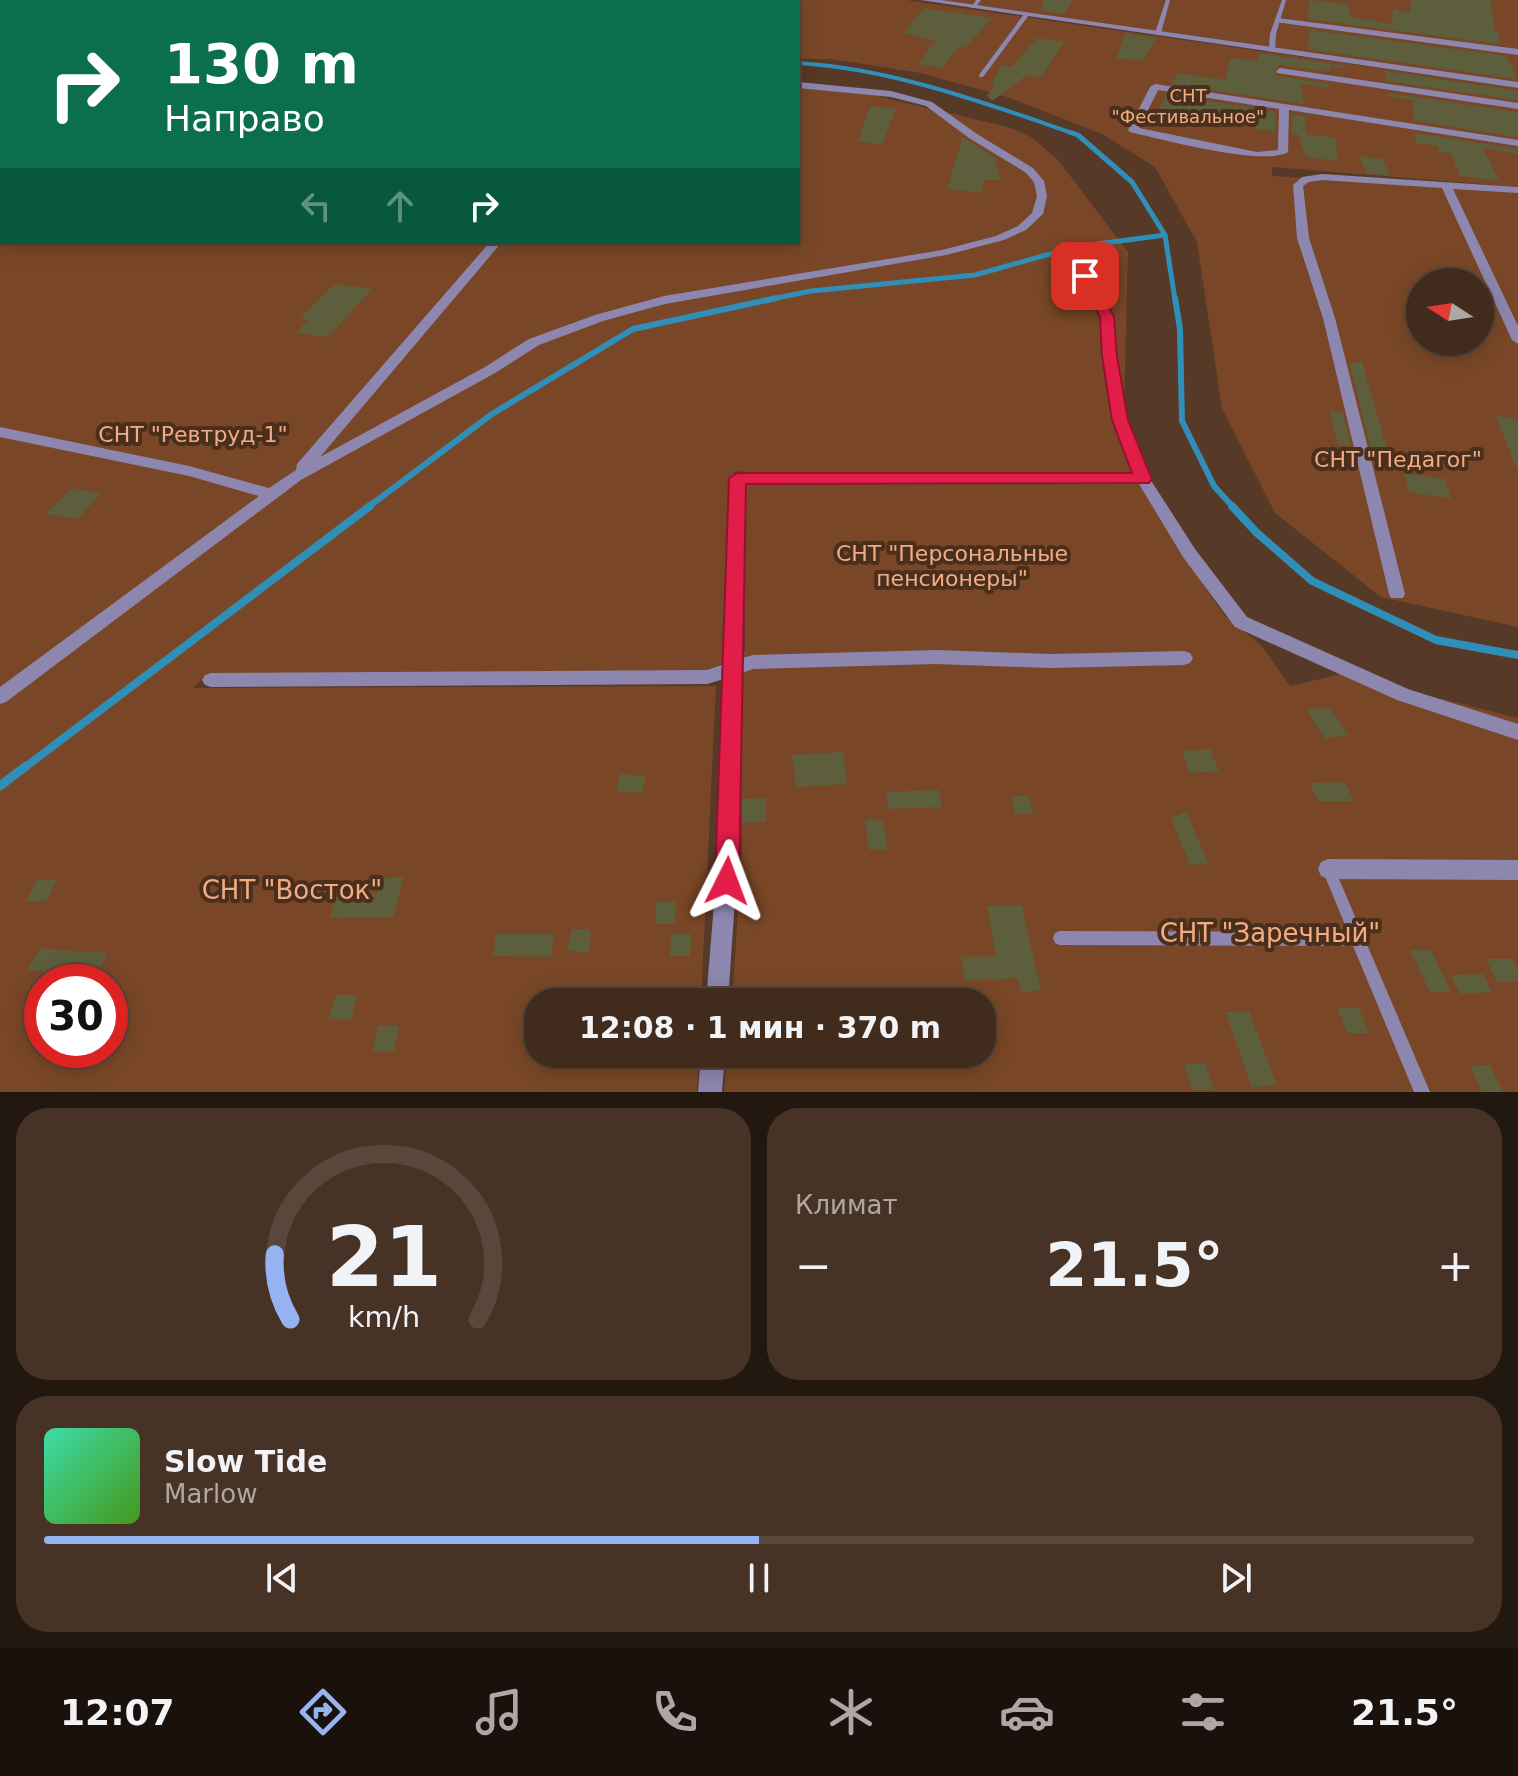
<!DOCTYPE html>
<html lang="ru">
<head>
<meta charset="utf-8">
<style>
	:root { --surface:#402b1d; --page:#473326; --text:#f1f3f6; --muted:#aea7a4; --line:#59473b; --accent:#95b2f1 }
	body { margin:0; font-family:"DejaVu Sans",sans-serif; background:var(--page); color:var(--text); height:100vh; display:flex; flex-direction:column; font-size:30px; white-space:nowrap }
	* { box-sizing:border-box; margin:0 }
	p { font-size:26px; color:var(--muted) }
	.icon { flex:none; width:44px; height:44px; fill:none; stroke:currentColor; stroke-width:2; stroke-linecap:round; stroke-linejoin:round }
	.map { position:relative; height:1092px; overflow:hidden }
	.panel { display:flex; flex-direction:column; gap:16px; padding:16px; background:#231810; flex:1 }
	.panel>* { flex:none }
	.hud { position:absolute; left:0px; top:0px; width:800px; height:244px; box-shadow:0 4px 20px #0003,0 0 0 2px var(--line); background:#0b6e4f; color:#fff; overflow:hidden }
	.needle { width:52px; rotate:282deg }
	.buttons { position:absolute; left:1406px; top:268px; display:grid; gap:16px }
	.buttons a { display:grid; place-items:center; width:88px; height:88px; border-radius:50%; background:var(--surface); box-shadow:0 4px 20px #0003,0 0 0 2px var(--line); font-size:40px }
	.speed { position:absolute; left:24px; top:964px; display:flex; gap:16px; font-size:40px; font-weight:700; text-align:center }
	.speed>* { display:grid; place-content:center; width:104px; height:104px; border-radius:50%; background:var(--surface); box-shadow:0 4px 20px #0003,0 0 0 2px var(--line); line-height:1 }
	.speed .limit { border:12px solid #d22; background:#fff; color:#111 }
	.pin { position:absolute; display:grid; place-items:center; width:68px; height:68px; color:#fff; margin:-34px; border-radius:16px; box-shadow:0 4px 12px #0006 }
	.me { position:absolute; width:88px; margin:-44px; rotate:3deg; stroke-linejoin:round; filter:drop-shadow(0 0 6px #0008) }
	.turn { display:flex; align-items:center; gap:28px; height:168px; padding:0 32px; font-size:36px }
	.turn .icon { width:104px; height:104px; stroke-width:2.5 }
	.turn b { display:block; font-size:56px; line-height:68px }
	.lanes { display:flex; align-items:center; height:76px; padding:0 32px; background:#0003; justify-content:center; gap:40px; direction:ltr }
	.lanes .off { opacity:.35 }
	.big { font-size:60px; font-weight:700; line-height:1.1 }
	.panel .tile { flex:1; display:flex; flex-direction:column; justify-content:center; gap:12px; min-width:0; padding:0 28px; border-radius:32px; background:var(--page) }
	.panel .dial { align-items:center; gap:0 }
	.dial svg { height:208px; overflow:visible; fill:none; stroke:var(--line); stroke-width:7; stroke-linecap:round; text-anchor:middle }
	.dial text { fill:var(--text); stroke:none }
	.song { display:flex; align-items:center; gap:24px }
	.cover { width:96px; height:96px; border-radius:12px; background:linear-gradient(135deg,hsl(160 70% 55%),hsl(100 70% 35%)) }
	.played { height:8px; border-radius:4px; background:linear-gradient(90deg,var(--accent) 50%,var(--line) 50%) }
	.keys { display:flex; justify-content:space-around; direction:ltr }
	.heat { display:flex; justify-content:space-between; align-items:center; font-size:44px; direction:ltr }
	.panel .tiles { flex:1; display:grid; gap:16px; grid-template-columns:1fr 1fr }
	.tile:last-child { grid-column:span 2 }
	.trip { position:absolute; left:524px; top:988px; width:472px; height:80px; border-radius:32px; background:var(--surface); box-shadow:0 4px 20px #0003,0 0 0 2px var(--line); font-weight:700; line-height:80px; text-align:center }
	.menu { display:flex; height:128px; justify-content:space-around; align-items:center; background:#1a110c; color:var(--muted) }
	.menu .icon { width:56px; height:56px }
	.menu .selected { color:var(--accent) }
	.menu b { font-size:36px; color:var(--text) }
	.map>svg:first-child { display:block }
</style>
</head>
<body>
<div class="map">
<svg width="1518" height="1092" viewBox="0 0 1518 1092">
	<rect width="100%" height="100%" fill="#563927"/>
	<g fill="#794727" fill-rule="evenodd">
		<path d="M530,0h376l612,88v99l-246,-20v9l246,16v435l-137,-30 -106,-84 -53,-105 -25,-166 -42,-75 -53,-33 -95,-37 -87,-24 -89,-14h-33v-57h-275zM1420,282h60v60h-60z"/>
		<polygon points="937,0 1518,0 1518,83"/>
		<path d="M798,87l66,6 144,34 23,10 27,23 70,92 -4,151h-9l61,142 49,71 37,30 28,40 51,-12 177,44v374h-794l3,-38h255v-52h-250l10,-155 -3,-160 6,-40 -2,-176 -10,1 -3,188 -26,12 -497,3 -14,13 523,-2 -15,316h-163v52h161l-2,38h-697v-998l2,148h796zM42,982h68v68h-68z"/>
	</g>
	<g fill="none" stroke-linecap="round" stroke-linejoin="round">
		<path stroke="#308fb9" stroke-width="4" d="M798,63c96,6 187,40 277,71"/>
		<g stroke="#308fb9" stroke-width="5">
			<polyline points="1069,132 1078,135 1132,182 1165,235 1175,300"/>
			<polyline points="767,300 811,291 975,275 1075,247 1165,235"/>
		</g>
		<g stroke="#308fb9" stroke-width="6">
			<polyline points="1175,298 1180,329 1182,421 1214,486 1234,508"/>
			<polyline points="367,508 492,414 633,329 777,298"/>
		</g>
		<g stroke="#308fb9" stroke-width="8">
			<polyline points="1232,506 1256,532 1312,581 1436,640 1518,655"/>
			<polyline points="24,768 370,506"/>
		</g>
		<polyline stroke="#308fb9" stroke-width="9" points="0,786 26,766"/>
	</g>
	<g fill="#5c5e3c">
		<polygon points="1043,0 1073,0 1064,14 1042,11"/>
		<polygon points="1309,0 1348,4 1350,17 1392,24 1393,10 1410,12 1411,0 1490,0 1495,29 1502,39 1498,38 1500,44 1308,19"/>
		<polygon points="924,8 992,18 966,47 958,48 942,68 918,64 936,41 903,33"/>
		<polygon points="1310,30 1507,56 1517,79 1307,49"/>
		<polygon points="1126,33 1156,38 1143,61 1116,58"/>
		<polygon points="1037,38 1064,42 1041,78 1027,75 992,101 987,95 996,84 991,83 1002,65 1012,67"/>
		<polygon points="1259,53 1346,66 1346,69 1330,66 1329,72 1280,65 1274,69 1277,76 1329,84 1329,88 1301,84 1304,104 1172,84 1177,73 1226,80 1230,58 1257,61"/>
		<polygon points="1385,71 1518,91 1518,100 1386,81"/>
		<polygon points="1388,93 1518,112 1518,137 1414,121 1413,100 1388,96"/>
		<polygon points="1166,94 1276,112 1275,131 1255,129 1254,120 1210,114 1208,122 1157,116"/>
		<polygon points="870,106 896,109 882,144 858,142"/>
		<polygon points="1292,114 1305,116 1307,134 1336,138 1337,161 1306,157 1298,134 1291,133"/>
		<polygon points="1415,133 1518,149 1518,154 1482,148 1500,181 1460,176 1451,153 1439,152 1438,146 1416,143"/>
		<polygon points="963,137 999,160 995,161 1001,180 984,180 981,193 947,189"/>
		<polygon points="1359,156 1382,159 1390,175 1367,174"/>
		<polygon points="335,284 372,289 328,337 296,333 308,320 300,318"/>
		<polygon points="1362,361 1377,415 1388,452 1371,450 1350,364"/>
		<polygon points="1329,411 1343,413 1351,446 1338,445"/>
		<polygon points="1496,416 1518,419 1518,469 1517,470"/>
		<polygon points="1404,473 1445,479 1451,499 1409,492"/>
		<polygon points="73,488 101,494 77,519 45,514"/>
		<polygon points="1329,707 1349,735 1325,739 1306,710"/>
		<polygon points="1210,749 1219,771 1190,773 1182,751"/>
		<polygon points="843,752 847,784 796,787 792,755"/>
		<polygon points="620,774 646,776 642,793 616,791"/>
		<polygon points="1345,782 1354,801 1318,801 1310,783"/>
		<polygon points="939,790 942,807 888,809 887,792"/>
		<polygon points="1011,796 1029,796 1033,814 1015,814"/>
		<polygon points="766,798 766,822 742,823 742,799"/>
		<polygon points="1186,811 1209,864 1190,865 1171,818"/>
		<polygon points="883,819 888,849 869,850 865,820"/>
		<polygon points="404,877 393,917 330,918 335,896 376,894 381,878"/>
		<polygon points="37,880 57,880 46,901 26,901"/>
		<polygon points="656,902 676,902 675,924 655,924"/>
		<polygon points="987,906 1022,906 1041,991 1021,992 1018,978 965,981 961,957 996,956"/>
		<polygon points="571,929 591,929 589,952 568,951"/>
		<polygon points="496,934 554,934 551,957 493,956"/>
		<polygon points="671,934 691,934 690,956 670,956"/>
		<polygon points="40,948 59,950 108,953 96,976 27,970"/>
		<polygon points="1410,950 1431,950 1451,992 1430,992"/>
		<polygon points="1486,959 1512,959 1518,970 1518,982 1497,982"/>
		<polygon points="1483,974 1492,992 1460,994 1451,975"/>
		<polygon points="336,995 357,995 351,1020 329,1019"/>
		<polygon points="1337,1008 1359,1008 1369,1033 1347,1033"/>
		<polygon points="1249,1011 1277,1085 1252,1087 1225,1012"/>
		<polygon points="378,1026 399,1026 394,1051 372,1052"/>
		<polygon points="1206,1063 1214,1090 1192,1090 1184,1064"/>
		<polygon points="1470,1065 1490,1065 1503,1092 1482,1092"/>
	</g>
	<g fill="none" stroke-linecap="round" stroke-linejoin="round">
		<g fill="#8d87af" fill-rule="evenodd">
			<polygon points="976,0 981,0 975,8 971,8"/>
			<polygon points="1166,0 1170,0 1161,33 1158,35 1155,33"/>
			<polygon points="1282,0 1286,0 1276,34 1275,50 1272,52 1269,50 1270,34"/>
			<polygon points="1024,14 1029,15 983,77 979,77 979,75"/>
			<polygon points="1328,863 1333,865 1430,1092 1414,1092 1353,946 1060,945 1055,943 1053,938 1055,933 1060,931 1348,932 1322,869 1323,865"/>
		</g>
		<g fill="#8d87af" fill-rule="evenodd">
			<polygon points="521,0 530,0 532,2 523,2"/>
			<polygon points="920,0 941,0 1518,82 1518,88"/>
			<polygon points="1278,18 1518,49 1518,55 1275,22"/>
			<polygon points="1280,68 1518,103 1518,109 1277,73 1276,71"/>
			<polygon points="798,82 891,91 932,102 977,134 1033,168 1044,181 1047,196 1043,214 1026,230 1004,240 946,255 665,304 603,321 539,345 495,373 301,480 6,702 0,704 0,687 259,496 189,476 0,437 0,427 189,466 269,488 296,470 297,464 490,242 502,242 320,457 485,367 529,339 595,315 664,296 942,250 996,236 1018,226 1032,213 1037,196 1034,182 1025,172 969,138 926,106 891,97 798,88"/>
			<path d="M1155,84l363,56v6l-229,-36 -1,42c-25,15 -127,-13 -158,-20l-2,-2 22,-43zM1158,90l121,19 -1,41 -21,2 -118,-24z"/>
			<polygon points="2,90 2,96 0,97 0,91"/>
			<rect x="0" y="160" width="2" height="6"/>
			<polygon points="1322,174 1518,187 1518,193 1453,189 1518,326 1518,344 1512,340 1442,188 1322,180 1309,182 1303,186 1309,238 1335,318 1405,594 1403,598 1391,598 1389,594 1323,318 1297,238 1293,185 1302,177"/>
			<polygon points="1085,272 1091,276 1113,317 1116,356 1127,420 1150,479 1195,549 1247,617 1408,689 1518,724 1518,740 1397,700 1235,627 1183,557 1139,484 745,483 742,658 753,655 936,650 1050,654 1184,651 1190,653 1193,658 1190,663 1184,665 1050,668 936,664 753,669 742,673 738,854 728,1002 706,1002 718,854 724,679 707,684 211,687 205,685 202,680 205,675 211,673 707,670 724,664 731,478 733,474 1134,474 1113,420 1102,356 1101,317 1079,276"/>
			<polygon points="1328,859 1518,860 1518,880 1328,879 1321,876 1318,869 1321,862"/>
			<polygon points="701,1054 725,1054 722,1092 698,1092"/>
		</g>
	</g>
	<polygon fill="#e11d48" stroke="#92132f" stroke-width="2" points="1080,273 1090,273 1114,317 1117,356 1128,420 1152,479 1149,483 746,484 739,881 735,889 727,893 718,889 715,881 729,478 738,473 1132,473 1112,420 1102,356 1100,317 1078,276"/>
	<g text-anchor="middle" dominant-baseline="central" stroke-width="8" stroke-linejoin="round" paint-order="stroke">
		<g font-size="18" fill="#f1ac83" stroke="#4b2f1d">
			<text x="1188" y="95">СНТ<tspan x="1188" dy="21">"Фестивальное"</tspan></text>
		</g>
		<g font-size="22" fill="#f1ac83" stroke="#4b2f1d">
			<text x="193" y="434">СНТ "Ревтруд-1"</text>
			<text x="1398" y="459">СНТ "Педагог"</text>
			<text x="952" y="553">СНТ "Персональные<tspan x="952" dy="25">пенсионеры"</tspan></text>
		</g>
		<g font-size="26" fill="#f1ac83" stroke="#4b2f1d">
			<text x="292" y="890">СНТ "Восток"</text>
			<text x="1270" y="933">СНТ "Заречный"</text>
		</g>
	</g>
</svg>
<div class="buttons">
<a><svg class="needle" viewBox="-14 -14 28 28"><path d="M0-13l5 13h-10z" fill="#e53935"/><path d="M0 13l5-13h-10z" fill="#aea7a4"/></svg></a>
</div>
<div class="speed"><div class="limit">30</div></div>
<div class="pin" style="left:1085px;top:276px;background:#d93025"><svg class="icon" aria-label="arrive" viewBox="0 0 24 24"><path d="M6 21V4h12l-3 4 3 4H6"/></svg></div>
<svg class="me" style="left:727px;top:881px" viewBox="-20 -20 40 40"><path d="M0-17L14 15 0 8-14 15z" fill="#e11d48" stroke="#fff" stroke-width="4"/></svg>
<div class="trip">12:08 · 1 мин · 370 m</div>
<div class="hud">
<div class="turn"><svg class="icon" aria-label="right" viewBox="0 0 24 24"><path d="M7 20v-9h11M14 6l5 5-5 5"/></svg><div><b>130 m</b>Направо</div></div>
<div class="lanes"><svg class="icon off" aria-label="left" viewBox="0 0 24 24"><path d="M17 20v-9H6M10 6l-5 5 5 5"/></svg><svg class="icon off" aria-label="ahead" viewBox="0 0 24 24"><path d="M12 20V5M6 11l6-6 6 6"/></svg><svg class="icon" aria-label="right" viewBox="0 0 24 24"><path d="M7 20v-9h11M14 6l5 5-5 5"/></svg></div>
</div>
</div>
<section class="panel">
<div class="tiles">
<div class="tile dial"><svg viewBox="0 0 100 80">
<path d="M14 69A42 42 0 1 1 86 69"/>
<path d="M14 69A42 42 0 0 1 8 44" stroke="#95b2f1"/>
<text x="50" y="56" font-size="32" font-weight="700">21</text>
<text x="50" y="72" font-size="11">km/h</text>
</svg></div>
<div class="tile"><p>Климат</p>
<div class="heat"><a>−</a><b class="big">21.5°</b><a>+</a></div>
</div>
<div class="tile">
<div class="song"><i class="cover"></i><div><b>Slow Tide</b><p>Marlow</p></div></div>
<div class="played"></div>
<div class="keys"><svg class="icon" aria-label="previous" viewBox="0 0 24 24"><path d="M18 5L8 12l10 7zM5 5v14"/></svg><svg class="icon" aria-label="pause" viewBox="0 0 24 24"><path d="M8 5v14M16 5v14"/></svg><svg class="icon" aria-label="next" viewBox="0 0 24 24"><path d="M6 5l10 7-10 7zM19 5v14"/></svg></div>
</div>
</div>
</section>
<nav class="menu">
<b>12:07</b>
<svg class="icon selected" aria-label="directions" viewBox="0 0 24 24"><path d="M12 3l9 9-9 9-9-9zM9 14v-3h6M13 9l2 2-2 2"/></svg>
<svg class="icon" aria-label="music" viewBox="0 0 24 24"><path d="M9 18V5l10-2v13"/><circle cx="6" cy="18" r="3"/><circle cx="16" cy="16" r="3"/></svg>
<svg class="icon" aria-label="phone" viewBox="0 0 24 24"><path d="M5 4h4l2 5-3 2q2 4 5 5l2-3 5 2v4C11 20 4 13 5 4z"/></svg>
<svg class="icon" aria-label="climate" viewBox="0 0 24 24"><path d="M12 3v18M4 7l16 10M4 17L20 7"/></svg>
<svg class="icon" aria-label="car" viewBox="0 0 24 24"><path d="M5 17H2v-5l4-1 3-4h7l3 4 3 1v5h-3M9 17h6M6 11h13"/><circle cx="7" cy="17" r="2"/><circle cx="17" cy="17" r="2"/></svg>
<svg class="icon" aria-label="filters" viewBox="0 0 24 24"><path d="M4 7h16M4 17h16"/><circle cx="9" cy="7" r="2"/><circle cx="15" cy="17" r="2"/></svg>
<b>21.5°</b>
</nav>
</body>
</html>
